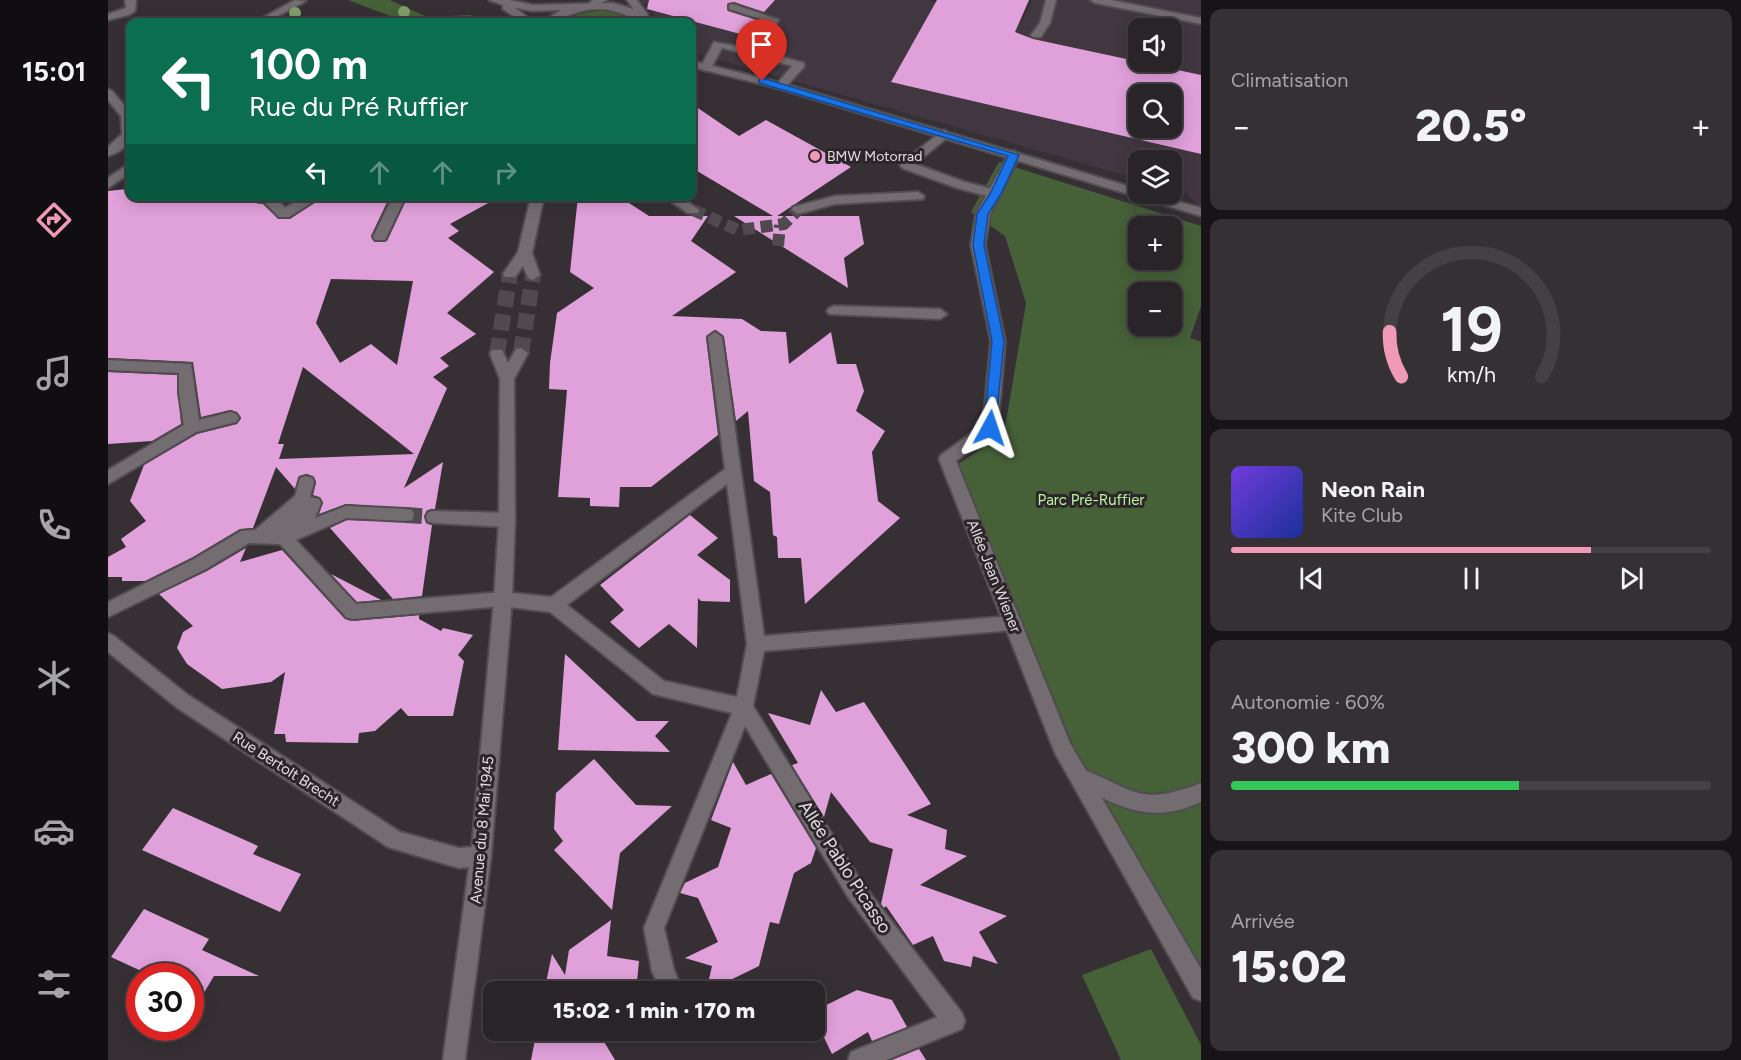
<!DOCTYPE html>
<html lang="fr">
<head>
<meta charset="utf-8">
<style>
	:root { --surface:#282428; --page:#343034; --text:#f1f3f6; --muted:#a5a4a8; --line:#444145; --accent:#f09ab6 }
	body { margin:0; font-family:Figtree,sans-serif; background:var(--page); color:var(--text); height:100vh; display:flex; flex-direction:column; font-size:22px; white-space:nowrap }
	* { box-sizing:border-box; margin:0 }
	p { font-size:20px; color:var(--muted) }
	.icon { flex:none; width:33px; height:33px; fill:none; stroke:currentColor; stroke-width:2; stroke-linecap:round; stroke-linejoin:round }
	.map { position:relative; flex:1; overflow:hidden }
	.drawer { display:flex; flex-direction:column; gap:9px; padding:9px; background:#161416; width:540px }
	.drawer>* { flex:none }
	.top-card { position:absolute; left:18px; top:18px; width:570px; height:183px; border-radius:12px; box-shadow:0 3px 15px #0003,0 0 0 2px var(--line); background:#0b6e4f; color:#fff; overflow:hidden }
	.tools { position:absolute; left:1020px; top:18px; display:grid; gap:12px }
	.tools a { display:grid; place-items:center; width:54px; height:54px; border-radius:12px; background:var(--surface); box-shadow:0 3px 15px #0003,0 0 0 2px var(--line); font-size:30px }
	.speed { position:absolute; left:18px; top:963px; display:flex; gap:12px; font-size:30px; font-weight:700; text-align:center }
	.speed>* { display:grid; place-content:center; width:78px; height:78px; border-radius:50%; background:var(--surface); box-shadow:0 3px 15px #0003,0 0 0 2px var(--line); line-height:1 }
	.speed .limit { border:9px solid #d22; background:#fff; color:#111 }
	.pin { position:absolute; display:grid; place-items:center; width:51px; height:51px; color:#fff; margin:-62px -26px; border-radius:50% 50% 50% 0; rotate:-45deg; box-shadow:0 0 6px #0007 }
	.pin .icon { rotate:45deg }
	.me { position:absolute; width:66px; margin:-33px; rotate:5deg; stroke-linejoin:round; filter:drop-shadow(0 0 4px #0008) }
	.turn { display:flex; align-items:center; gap:21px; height:126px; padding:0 24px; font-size:27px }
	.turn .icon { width:78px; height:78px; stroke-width:2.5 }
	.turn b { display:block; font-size:42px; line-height:51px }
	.lanes { display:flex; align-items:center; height:57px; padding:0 24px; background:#0003; justify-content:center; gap:30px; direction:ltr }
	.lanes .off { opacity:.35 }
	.big { font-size:45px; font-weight:800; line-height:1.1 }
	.drawer .widget { flex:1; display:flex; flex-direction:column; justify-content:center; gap:9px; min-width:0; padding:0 21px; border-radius:12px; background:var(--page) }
	.drawer .dial { align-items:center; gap:0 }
	.dial svg { height:156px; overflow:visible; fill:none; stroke:var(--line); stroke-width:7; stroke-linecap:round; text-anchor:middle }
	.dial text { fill:var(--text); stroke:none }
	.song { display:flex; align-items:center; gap:18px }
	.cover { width:72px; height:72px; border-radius:9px; background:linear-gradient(135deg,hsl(260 70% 55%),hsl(230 70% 35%)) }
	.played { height:6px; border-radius:3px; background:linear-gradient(90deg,var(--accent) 75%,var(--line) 75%) }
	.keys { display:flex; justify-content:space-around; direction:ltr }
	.heat { display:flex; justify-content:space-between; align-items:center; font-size:33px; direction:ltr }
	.charge { height:9px; border-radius:4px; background:linear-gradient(90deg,#34c759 60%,var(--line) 0) }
	.trip { position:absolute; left:375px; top:981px; width:342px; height:60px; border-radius:12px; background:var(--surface); box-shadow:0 3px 15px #0003,0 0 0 2px var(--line); font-weight:800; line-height:60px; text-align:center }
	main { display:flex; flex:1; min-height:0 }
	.tab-bar { display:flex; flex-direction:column; width:108px; justify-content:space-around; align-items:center; background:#100e10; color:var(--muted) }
	.tab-bar .icon { width:42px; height:42px }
	.tab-bar .on { color:var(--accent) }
	.tab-bar b { font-size:27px; color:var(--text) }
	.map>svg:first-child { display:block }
</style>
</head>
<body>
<main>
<nav class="tab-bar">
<b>15:01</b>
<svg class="icon on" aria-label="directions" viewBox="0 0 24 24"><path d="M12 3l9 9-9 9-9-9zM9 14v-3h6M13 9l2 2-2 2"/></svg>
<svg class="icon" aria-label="music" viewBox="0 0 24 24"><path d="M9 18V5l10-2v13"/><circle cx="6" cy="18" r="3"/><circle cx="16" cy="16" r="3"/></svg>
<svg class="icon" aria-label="phone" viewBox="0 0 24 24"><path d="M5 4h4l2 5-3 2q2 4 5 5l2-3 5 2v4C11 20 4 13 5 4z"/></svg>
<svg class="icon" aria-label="climate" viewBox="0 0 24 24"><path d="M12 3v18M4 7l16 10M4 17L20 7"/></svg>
<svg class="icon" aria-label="car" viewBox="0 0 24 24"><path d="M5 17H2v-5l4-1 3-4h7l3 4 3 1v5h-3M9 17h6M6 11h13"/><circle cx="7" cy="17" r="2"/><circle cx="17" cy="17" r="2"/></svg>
<svg class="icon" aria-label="filters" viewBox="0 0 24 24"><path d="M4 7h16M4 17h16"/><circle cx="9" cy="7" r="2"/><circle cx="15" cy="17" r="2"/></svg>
</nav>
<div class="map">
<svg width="1093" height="1060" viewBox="0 0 1093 1060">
	<rect width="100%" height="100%" fill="#363035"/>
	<path fill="#423740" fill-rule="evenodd" d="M521,0h299l94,21 10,-21h169v208l-14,-15 -15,-4v-29h-34v19l-446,-127v-30h-35l-10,-17zM1030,28h34v34h-34zM1030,94h34v34h-34z"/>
	<g fill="#466038" fill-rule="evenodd">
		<polygon points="240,0 282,0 319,17 362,15 381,22 298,22"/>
		<polygon points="495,10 518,15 529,22 456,22 470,14"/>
		<path d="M891,162l202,64v80l-11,32 11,4v627l-126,-219 -117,-286 46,-30 22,-131 -21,-67 -34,-24zM1030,226h34v34h-34zM1030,292h34v34h-34z"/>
		<polygon points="1043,949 1093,1045 1093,1060 1013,1060 974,975"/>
	</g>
	<g fill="#e0a0da" fill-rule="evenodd">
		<polygon points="541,0 667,0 656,12 626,2 619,4 620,11 649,20 636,35 539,9"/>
		<path d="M829,0h92l-14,32 18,7 168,36v79l-310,-72zM1030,94h34v34h-34z"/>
		<polygon points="584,104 631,136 658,120 743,167 669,216 751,216 756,244 736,258 740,288 626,216 665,216 584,168"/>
		<path d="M19,189l3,3v4h111l8,6 14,2 16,15h11l34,-23h66l-19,40 4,6 12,-1 21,-45h93l-51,28 9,7 -11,7 46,34 -47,41 29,21 -36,24 9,8 -16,11 14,11 -43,100 39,-26 -8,47 -7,1 -4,6 2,7 6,2 -10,71 -29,3 -63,-71 17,-8 65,2 4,-6 -2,-7 -68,-5 -27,10 4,-12 -4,-5 -6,-2 3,-12 -2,-6 -7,-3 -8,2 -4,13 -19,-22 -23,61 -13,1 -47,28 -48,24h-23v-4h-14v-20l18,-10 -5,-8 25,-18 -16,-20 14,-36 53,-31 40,-10 4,-6 -4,-6 -7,-2 -29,7 -8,-55 -85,-4v-167zM223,279l82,2 -16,84 -26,-21 -31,19 -24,-40zM195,367l68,53 43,34 -135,5 5,-15h-6z"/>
		<polygon points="470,196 522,196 521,203 541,216 600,216 583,241 628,272 564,316 634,319 653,331 678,332 681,364 723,332 729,364 748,364 756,391 748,411 777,431 764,452 770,501 792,518 697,604 693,558 670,558 669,537 665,535 662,492 646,481 640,411 628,421 616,337 608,330 598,337 610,435 543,487 512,487 511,507 482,506 482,498 450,497 459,390 441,389 442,363 449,313 486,288 462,272"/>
		<polygon points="0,372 69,375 73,424 44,441 0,444"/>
		<polygon points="582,515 610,538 589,555 622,580 622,602 593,601 590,598 589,648 561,624 531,648 502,622 516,610 492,585"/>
		<polygon points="138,548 132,562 174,550 237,619 244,621 311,615 311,619 333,631 335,628 365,635 350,655 356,661 345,716 300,716 293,708 267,731 251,733 250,743 178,742 177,734 166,734 177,672 163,682 114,689 79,664 69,648 75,632 85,626 51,594 99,571"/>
		<polygon points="223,574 273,600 249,602"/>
		<polygon points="457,654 529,721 561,721 547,736 562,752 450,750"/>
		<polygon points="713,690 728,712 756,702 823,804 799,815 839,830 837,849 859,856 812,885 899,916 871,932 890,964 865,956 863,967 836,961 825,936 805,945 778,906 776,908 773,904 785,849 762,842 723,792 716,817 684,765 690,763 660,713 702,725"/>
		<polygon points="486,759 528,805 564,806 512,853 504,910 446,850 455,841 446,829 448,793"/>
		<polygon points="625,762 638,785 663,774 708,848 703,863 686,873 671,924 662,922 651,966 598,992 604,966 577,958 610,942 590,898 572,893 577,883 610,867 623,828 603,820"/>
		<polygon points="65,808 150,846 145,854 193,874 172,912 34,850"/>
		<polygon points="36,909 101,939 94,950 151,976 106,976 82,1016 82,976 44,976 3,957"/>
		<polygon points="503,920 499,956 531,961 528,992 436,992 444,954 457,975 461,950"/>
		<polygon points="749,990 784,1000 799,1027 764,1041 760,1032 724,1054 706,1017 706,1011"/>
		<polygon points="429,1030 489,1030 507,1060 423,1060"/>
		<polygon points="811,1049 818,1060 784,1060"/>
	</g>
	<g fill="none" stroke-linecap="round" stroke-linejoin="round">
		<g stroke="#504a4f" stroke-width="12" stroke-dasharray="12 6" stroke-linecap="butt">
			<polyline points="585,210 630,230 676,224 690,210"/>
			<polyline points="670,246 672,225"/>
		</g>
		<polyline stroke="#504a4f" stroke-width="16" stroke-dasharray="16 8" stroke-linecap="butt" points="298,515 326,517"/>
		<g stroke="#504a4f" stroke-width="16" stroke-dasharray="16 8" stroke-linecap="butt">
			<polyline points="413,353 425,275"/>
			<polyline points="389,354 402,274"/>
		</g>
		<defs>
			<g id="service">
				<polygon points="938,0 948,0 942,23 933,37 925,37 923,35 932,23"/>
				<polygon points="982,0 1003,0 1093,18 1093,24 987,3"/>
				<polygon points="625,4 671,20 650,50 696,63 696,67 677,88 673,89 667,86 684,66 614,48 602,70 598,71 592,68 606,42 640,48 659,21 621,9 621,5"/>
				<path d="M0,89l4,2 18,21c0,21 3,37 -22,44v-9l14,-13 -1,-18 -13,-16z"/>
				<polygon points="836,130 842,134 840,137 807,164 857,182 892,191 893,194 892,197 887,198 849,188 794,168 792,165 794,162"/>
				<polygon points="135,196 166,196 183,214 181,217 171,217 156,202 141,200"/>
				<polygon points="123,412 128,414 131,418 128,422 88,432 0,484 0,470 79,423"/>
				<path d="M972,768c56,22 58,39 121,15v19c-42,19 -69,11 -109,-9 -8,-4 -18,-7 -22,-16l3,-6z"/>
			</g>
			<g id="pedestrian">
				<polygon points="810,192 816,196 815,199 727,204 690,214 684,210 685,207 727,196"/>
				<polygon points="198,196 214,196 181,217 171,217 169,214 171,211"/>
				<polygon points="285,196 298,196 277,240 267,240 265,237"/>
				<polygon points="555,196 571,196 591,210 590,213 580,213"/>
				<polygon points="726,306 832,309 839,314 832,319 721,314 719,311 721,308"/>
				<path d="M607,332l7,5 42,299 249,-20 6,2 3,5 -3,5 -6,2 -249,21 -11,55 109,177 100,130 3,8 -3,8 -76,31h-38l3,-8 86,-35 -89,-120 -103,-171 -81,202 10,42 9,22h-22l-9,-21 -8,-43 88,-215 -79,-19 -103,-82 -47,-6 -151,13 -6,-2 -66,-73 -31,-1 -43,26 -98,48v-15l86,-43 47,-28 14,-1 40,-34 5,-18 6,-2 6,2 2,4 -4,15 9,2 2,4 -6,15 31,-12 60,3 6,1 2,5 -2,5 -6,1 -59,-3 -51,22 60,64 147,-12 48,5 174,-128 -17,-132zM619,484l20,160 -10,53 -73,-16 -97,-76z"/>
				<polygon points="0,360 83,364 92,427 89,431 79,431 76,427 71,393 71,373 0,370"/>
				<polygon points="326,511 399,513 405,515 407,520 405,525 399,527 326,523 320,522 318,517 320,512"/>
			</g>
			<g id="minor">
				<polygon points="17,0 28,0 27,11 21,15 0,20 0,14 18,8"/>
				<polygon points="187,0 198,1 159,22 147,22"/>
				<polygon points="485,0 499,0 489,6 481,6 480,4"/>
				<polygon points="519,0 529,0 540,15 539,17 531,17"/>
				<polygon points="906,151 912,155 882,214 877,245 897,341 890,428 848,461 962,743 1093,969 1093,1001 1085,998 947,753 831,459 833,455 875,425 883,341 863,245 868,214 900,155"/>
				<polygon points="22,163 22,173 0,188 0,178"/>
				<polygon points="423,196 436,196 424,253 432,275 425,280 420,278 415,266 407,277 397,277 395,274 410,252"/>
				<polygon points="413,348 420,353 406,379 407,520 404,599 383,856 357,1060 335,1060 361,867 351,868 280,847 68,707 0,652 0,633 6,636 80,695 292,832 351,848 364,847 386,599 391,520 392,379 382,354 384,350 394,350 400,363 408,349"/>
			</g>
			<g id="secondary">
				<path d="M381,0h21l23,5 80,-2 30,9 11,10c-15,2 -32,-12 -53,-13 -25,-1 -39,13 -59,13l19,-12 -28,1 -18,-3 19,14h-12l-19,-13v-4z"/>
				<polygon points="584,61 677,84 1030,189 1030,194 1044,194 1093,208 1093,216 669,88 584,67"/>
			</g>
		</defs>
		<use href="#service" stroke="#504c50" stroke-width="4"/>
		<use href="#pedestrian" stroke="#504c50" stroke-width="4"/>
		<use href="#minor" stroke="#504c50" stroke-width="4"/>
		<use href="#secondary" stroke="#504c50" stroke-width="4"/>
		<use href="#service" fill="#736d72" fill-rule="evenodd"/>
		<use href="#pedestrian" fill="#736d72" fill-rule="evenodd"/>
		<use href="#minor" fill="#736d72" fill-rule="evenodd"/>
		<use href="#secondary" fill="#736d72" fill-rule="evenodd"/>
	</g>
	<g fill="#7f9d6b">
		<circle cx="296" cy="12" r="6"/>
		<circle cx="187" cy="13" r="6"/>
	</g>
	<polygon fill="#1a73e8" stroke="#114b97" stroke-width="1.5" points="654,78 911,155 893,194 880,214 876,245 896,341 887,431 882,432 876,428 884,341 865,245 869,214 882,194 900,156 651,83 651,79"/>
	<circle fill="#f09ab6" stroke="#2c262b" stroke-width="2" cx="707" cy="156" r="6"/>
	<g text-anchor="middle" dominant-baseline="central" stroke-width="6" stroke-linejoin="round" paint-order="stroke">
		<g font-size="14" fill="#e3dfe3" stroke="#2c262b" text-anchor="start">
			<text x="719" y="156">BMW Motorrad</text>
		</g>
		<g font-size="15" fill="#baf698" stroke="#2c262b">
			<text x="983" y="500">Parc Pré-Ruffier</text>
		</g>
		<g font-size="15" fill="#e3dfe3" stroke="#2c262b">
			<text transform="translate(886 576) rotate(68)">Allée Jean Wiener</text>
			<text transform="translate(178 769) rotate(33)">Rue Bertolt Brecht</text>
			<text transform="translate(374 830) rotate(-85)">Avenue du 8 Mai 1945</text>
		</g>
		<g font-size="18" fill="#e3dfe3" stroke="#2c262b">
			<text transform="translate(737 867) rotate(57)">Allée Pablo Picasso</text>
		</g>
	</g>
</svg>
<div class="tools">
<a><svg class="icon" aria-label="sound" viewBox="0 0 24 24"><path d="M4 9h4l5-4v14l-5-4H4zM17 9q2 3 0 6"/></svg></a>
<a><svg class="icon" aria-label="search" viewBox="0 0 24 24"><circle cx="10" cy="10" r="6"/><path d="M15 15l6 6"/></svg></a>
<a><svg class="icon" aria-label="layers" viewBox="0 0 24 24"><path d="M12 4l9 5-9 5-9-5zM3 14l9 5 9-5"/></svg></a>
<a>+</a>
<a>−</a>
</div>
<div class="speed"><div class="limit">30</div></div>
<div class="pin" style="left:654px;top:81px;background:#d93025"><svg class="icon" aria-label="arrive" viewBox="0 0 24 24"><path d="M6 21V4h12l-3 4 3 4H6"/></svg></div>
<svg class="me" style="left:882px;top:428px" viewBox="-20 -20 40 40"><path d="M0-17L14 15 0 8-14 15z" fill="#1a73e8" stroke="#fff" stroke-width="4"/></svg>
<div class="trip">15:02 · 1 min · 170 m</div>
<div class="top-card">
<div class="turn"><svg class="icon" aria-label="left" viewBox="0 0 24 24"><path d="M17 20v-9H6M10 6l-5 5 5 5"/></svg><div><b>100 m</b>Rue du Pré Ruffier</div></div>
<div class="lanes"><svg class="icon" aria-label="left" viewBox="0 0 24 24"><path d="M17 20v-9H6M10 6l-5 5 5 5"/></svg><svg class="icon off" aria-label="ahead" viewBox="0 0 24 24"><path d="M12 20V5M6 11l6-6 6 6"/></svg><svg class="icon off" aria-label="ahead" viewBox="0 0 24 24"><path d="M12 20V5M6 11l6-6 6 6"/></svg><svg class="icon off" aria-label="right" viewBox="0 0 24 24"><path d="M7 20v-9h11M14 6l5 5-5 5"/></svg></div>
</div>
</div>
<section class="drawer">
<div class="widget"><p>Climatisation</p>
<div class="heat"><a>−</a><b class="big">20.5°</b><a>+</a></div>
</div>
<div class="widget dial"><svg viewBox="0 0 100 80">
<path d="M14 69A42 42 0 1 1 86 69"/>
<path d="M14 69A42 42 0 0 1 8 46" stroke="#f09ab6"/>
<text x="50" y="56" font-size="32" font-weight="700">19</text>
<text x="50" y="72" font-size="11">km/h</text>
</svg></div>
<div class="widget">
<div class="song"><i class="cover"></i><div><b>Neon Rain</b><p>Kite Club</p></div></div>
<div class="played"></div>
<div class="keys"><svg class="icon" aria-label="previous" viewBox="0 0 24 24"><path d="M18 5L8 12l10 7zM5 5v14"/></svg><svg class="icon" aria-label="pause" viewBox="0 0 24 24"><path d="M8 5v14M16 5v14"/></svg><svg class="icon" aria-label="next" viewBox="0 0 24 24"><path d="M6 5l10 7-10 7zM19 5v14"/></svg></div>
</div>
<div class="widget"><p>Autonomie · 60%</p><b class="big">300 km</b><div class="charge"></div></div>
<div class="widget"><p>Arrivée</p><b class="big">15:02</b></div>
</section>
</main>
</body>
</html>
